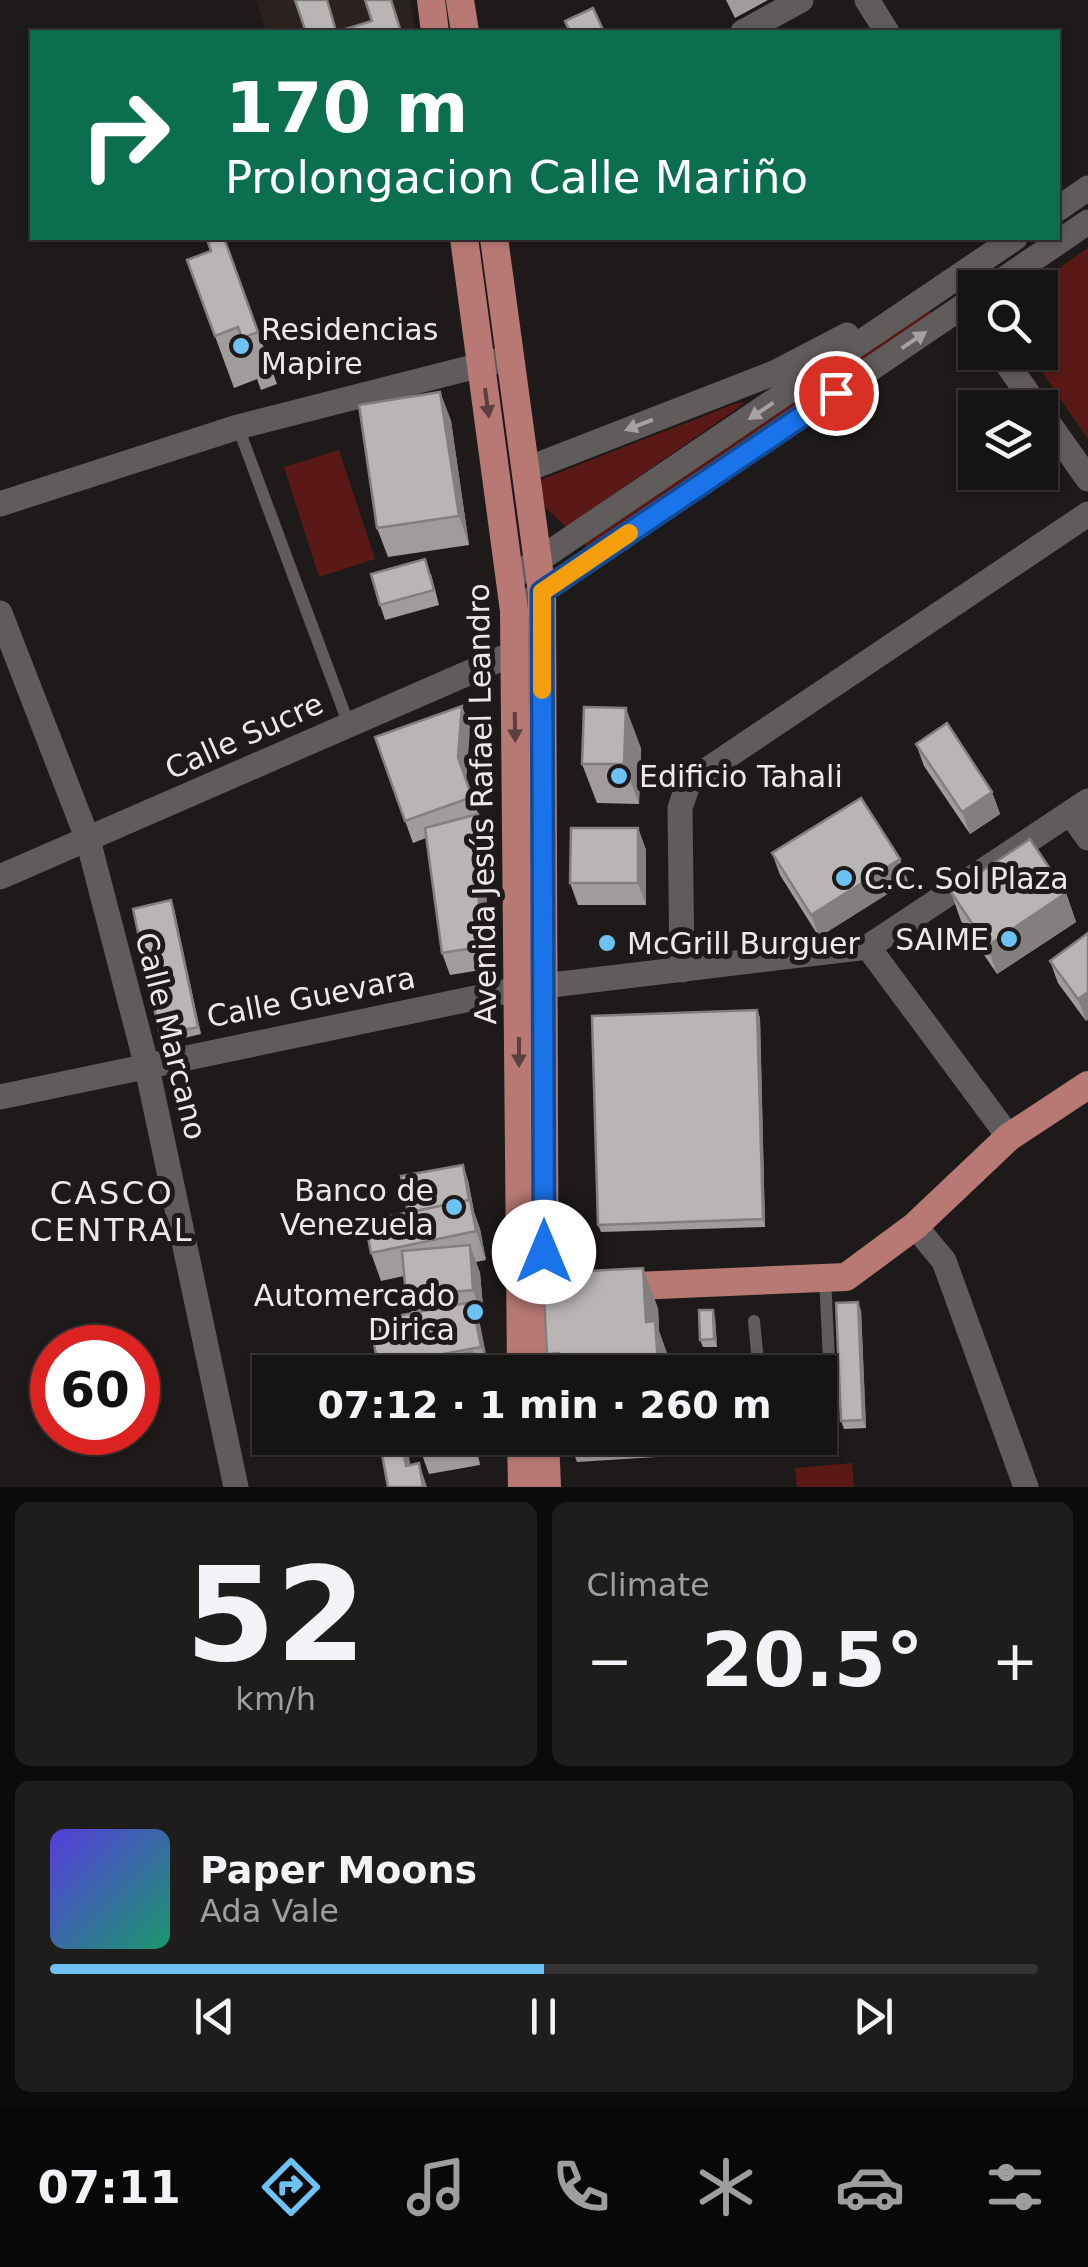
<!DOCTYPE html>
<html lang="en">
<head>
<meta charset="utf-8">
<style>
	:root { --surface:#161413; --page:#1f1d1c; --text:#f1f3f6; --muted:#9e9ea0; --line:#353333; --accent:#6ec2f3 }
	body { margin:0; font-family:"DejaVu Sans",sans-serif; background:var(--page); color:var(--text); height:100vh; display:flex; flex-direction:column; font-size:38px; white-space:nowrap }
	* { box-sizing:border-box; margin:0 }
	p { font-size:32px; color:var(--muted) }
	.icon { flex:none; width:55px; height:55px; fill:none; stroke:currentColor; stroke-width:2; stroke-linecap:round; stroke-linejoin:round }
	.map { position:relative; height:1487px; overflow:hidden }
	.panel { display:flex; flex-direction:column; gap:15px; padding:15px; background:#0c0b0a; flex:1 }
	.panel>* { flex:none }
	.banner { position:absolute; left:30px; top:30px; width:1030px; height:210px; border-radius:0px; box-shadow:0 2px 8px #0004,0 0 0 2px var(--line); background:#0b6e4f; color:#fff; overflow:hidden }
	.controls { position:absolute; left:958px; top:270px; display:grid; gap:20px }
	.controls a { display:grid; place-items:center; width:100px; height:100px; border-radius:0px; background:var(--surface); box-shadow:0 2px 8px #0004,0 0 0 2px var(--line); font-size:50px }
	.speed { position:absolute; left:30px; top:1325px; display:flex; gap:20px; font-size:50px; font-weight:700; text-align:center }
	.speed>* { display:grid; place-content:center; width:130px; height:130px; border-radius:50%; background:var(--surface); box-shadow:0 2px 8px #0004,0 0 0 2px var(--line); line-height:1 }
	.speed .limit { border:15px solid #d22; background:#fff; color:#111 }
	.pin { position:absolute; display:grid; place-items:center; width:85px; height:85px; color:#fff; margin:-42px; border:5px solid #fff; border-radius:50%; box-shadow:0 2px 10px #0007 }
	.me { position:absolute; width:110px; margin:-55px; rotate:0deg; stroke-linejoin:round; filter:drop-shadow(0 0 8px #0008) }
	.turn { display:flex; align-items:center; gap:35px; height:210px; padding:0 30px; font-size:45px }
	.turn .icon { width:130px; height:130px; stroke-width:2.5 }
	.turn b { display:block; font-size:70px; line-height:85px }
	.big { font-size:75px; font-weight:600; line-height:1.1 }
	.panel .widget { flex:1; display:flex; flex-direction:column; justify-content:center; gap:15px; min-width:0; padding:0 35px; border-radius:15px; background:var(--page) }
	.panel .dial { align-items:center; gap:0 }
	.dial b { font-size:130px; line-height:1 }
	.song { display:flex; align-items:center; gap:30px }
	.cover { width:120px; height:120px; border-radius:15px; background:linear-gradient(135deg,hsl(250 70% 55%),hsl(160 70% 35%)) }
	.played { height:10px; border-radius:5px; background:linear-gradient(90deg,var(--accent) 50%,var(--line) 50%) }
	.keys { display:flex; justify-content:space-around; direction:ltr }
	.heat { display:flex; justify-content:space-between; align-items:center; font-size:55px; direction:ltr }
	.panel .tiles { flex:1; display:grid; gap:15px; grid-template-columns:1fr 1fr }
	.widget:last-child { grid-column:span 2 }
	.trip { position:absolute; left:252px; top:1355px; width:585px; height:100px; border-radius:0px; background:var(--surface); box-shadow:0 2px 8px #0004,0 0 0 2px var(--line); font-weight:600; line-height:100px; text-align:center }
	.dock { display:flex; height:160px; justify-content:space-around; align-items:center; background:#090808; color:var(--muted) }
	.dock .icon { width:70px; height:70px }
	.dock .active { color:var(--accent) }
	.dock b { font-size:45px; color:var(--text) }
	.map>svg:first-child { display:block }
</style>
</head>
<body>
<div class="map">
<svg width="1088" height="1487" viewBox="0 0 1088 1487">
	<rect width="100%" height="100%" fill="#1d1a19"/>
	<polygon fill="#2b2220" points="256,0 410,0 416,32 266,32"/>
	<g fill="#5a1917">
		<polygon points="1088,248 1088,439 1029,353 1040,352 1040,288 1032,287"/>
		<polygon points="928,309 933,316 589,551 584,544"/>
		<polygon points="737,403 745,403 566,527 545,507 540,480"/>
		<polygon points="339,450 375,559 319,577 284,467"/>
		<polygon points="852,1463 854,1487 797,1487 795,1468"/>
	</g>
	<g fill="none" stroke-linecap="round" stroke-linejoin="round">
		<g stroke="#605c5b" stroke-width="12">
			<polyline points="238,427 349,725"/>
			<polyline points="754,1321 759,1372"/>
			<polyline points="820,1421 832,1421 825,1278"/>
		</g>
		<g stroke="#605c5b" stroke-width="25">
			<polyline points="867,0 887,32"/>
			<polyline points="743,32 801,0"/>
			<polyline points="1058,209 1088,188"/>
			<polyline points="991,288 1088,222"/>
			<polyline points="999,352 1038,408"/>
			<polyline points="1040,411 1088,479"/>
			<polyline points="525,470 774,373 847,335"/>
			<polyline points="0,504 238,427 508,358"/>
			<polyline points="512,578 1015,238"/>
			<polyline points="514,611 975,298"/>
			<polyline points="0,613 88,840 146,1063 236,1487"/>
			<polyline points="1071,814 1088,838"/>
			<polyline points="0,877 514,653"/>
			<polyline points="868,947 1009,1137"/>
			<polyline points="682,970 680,808 689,782 1088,514"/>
			<polyline points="0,1097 518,989 868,947 1088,801"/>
			<polyline points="915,1226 944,1261 1026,1487"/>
		</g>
		<g stroke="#b87974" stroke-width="28">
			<polyline points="431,0 435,32"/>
			<polyline points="460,0 465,32"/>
			<polyline points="464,238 514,611 521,1372"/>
			<polyline points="494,238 542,592 545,1372"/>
			<polyline points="612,1287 846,1277 915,1226 1009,1137 1088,1085"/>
			<polyline points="521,1438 522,1487"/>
			<polyline points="545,1438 547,1487"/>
		</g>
	</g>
	<g fill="#9f9c9b">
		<polygon points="726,0 768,0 735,18"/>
		<polygon points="224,238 277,384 261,390 257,379 234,388 187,260 211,251"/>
		<polygon points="440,392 451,421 469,545 388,557 377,528"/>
		<polygon points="431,574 439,605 385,620 380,605"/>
		<polygon points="462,706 470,728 466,779 486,836 487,969 450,975 442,953 426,838 413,843 375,737"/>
		<polygon points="916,744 992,792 1000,814 970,834 924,766"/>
		<polygon points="641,748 639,804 597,803 582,764"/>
		<polygon points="638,828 646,850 646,905 578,905 570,883"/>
		<polygon points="772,853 908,881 819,937 780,875"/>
		<polygon points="951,892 1066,893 1076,922 997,974 961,921"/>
		<polygon points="171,900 201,1034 163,1043 160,1035"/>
		<polygon points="1088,933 1088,1019 1086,1021 1058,983 1050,961"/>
		<polygon points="757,1010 760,1018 765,1227 601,1232 598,1225"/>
		<polygon points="468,1180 474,1212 480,1229 486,1260 476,1262 480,1273 484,1318 478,1319 489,1369 478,1371 479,1372 368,1372 379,1370 378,1366 412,1313 406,1296 404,1276 381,1281 371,1253"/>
		<polygon points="658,1308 659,1331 670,1364 672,1363 675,1372 554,1372 547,1354"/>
		<polygon points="713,1310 715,1317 717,1347 703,1347 700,1340"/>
		<polygon points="861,1310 866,1428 844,1429 841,1421"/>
		<polygon points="419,1438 475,1438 480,1465 429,1474 421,1452"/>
		<polygon points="568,1438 688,1438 689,1455 577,1462"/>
	</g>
	<g fill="#827f7e">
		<polygon points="440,392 451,421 469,545 459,516"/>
		<polygon points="462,706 470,728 466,779 480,819 458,757"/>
		<polygon points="626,708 641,748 639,804 624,764"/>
		<polygon points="992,792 1000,814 970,834 962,812"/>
		<polygon points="478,814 486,836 487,969 479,947"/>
		<polygon points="638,828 646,850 646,905 638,883"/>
		<polygon points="900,859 908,881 819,937 811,915"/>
		<polygon points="1066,893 1076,922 997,974 987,946"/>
		<polygon points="171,900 174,908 201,1034 198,1027"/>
		<polygon points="1088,992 1088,1019 1086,1021 1078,999"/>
		<polygon points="757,1010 760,1018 765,1227 763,1219"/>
		<polygon points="463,1165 468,1180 474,1212 480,1229 486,1260 476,1231"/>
		<polygon points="470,1245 480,1273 484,1318 473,1290"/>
		<polygon points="643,1268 658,1308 659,1331 670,1361 671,1372 658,1364 646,1322"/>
		<polygon points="472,1302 480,1324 489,1369 481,1347"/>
		<polygon points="858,1302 861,1310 866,1428 863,1420"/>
		<polygon points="713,1310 715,1317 717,1347 714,1339"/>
		<polygon points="401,1438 406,1438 414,1487 406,1466"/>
		<polygon points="471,1438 475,1438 480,1465 472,1443"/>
		<polygon points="683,1438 688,1438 689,1455"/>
		<polygon points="419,1463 427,1487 423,1487"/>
	</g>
	<g fill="#b9b5b4" stroke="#827f7e" stroke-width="2.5">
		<polygon points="295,0 327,0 336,31 306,32"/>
		<polygon points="365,0 391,0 401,32 343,32 342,30 372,21"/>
		<polygon points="593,8 604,32 570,32 565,21"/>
		<polygon points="222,238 224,238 258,332 242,338 238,327 215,336 187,260 211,251 208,242"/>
		<polygon points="440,392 459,516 377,528 359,405"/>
		<polygon points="425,559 434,590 380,605 371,574"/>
		<polygon points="462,706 458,757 472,797 405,821 375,737"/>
		<polygon points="584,707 626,708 624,764 582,764"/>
		<polygon points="947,723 992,792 962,812 916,744"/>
		<polygon points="861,798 900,859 811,915 772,853"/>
		<polygon points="478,814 479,947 442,953 425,828"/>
		<polygon points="571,828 638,828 638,883 570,883"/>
		<polygon points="1030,839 1066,893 987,946 951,892"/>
		<polygon points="171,900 198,1027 160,1035 133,909"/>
		<polygon points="1088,933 1088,992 1078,999 1050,961"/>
		<polygon points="757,1010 763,1219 598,1225 592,1016"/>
		<polygon points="463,1165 469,1200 408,1213 401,1176"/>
		<polygon points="470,1200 476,1231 371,1253 365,1221"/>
		<polygon points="470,1245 473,1290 406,1296 402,1251"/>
		<polygon points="643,1268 646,1322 655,1321 658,1364 672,1363 673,1372 560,1372 559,1353 547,1354 544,1296 547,1285 570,1272"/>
		<polygon points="472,1302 481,1347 378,1366 370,1321"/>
		<polygon points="858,1302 863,1420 841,1421 836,1303"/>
		<polygon points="699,1310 713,1310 714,1339 700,1340"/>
		<polygon points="472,1352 475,1369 460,1372 368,1372"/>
		<polygon points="379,1438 401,1438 406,1466 419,1463 423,1487 388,1487"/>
		<polygon points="419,1438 471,1438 472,1443 421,1452"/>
	</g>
	<defs><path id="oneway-solid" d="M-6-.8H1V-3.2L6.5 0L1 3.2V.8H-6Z" transform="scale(2.5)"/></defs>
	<g fill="#a6a2a2">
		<use href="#oneway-solid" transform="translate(914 340) rotate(-34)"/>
		<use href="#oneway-solid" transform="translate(761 411) rotate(146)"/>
		<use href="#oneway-solid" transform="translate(639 425) rotate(159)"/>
	</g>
	<g fill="#5b403d">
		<use href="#oneway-solid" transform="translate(487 403) rotate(82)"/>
		<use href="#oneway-solid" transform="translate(515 727) rotate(89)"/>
		<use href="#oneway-solid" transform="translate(519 1052) rotate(90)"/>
	</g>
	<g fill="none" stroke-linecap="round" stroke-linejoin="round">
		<defs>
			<polyline id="route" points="544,1252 542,592 836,393"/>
		</defs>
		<use href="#route" stroke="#114b97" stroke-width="25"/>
		<use href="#route" stroke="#1a73e8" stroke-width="18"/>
		<polyline stroke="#f59e0b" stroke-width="18" points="542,690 542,592 629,533"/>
	</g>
	<g fill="#6ec2f3" stroke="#1d1a19" stroke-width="4">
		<circle cx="241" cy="346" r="10"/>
		<circle cx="619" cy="776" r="10"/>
		<circle cx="844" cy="878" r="10"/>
		<circle cx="1009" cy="939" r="10"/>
		<circle cx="607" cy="943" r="10"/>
		<circle cx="454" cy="1207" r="10"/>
		<circle cx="475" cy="1312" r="10"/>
	</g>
	<g text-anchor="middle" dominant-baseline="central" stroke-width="10" stroke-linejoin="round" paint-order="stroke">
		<g font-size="30" fill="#ece9e9" stroke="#1d1a19" text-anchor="start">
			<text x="261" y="329">Residencias<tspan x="261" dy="34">Mapire</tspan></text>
			<text x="639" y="776">Edificio Tahali</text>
			<text x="864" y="878">C.C. Sol Plaza</text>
			<text x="989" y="939" text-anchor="end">SAIME</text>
			<text x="627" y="943">McGrill Burguer</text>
			<text x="434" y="1190" text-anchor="end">Banco de<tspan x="434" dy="34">Venezuela</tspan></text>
			<text x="455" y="1295" text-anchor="end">Automercado<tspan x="455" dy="34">Dirica</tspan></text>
		</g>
		<g font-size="30" fill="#ece9e9" stroke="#1d1a19">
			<text transform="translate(244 736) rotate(-24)">Calle Sucre</text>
			<text transform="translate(482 804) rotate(-91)">Avenida Jesús Rafael Leandro</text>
			<text transform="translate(311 997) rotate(-11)">Calle Guevara</text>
			<text transform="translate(171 1036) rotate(76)">Calle Marcano</text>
		</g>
		<g font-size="32" letter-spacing="2.5" fill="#ece9e9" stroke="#1d1a19">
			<text x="112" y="1193">CASCO<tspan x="112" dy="37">CENTRAL</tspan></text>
		</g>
	</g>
</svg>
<div class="controls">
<a><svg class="icon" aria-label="search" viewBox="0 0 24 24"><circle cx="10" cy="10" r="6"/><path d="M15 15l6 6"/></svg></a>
<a><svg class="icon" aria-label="layers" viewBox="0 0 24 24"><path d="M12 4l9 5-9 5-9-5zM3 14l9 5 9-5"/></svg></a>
</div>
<div class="speed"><div class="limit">60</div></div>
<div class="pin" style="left:836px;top:393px;background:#d93025"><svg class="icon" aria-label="arrive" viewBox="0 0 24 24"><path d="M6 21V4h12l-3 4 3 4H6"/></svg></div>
<svg class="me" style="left:544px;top:1252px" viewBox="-20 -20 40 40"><circle r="19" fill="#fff"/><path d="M0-13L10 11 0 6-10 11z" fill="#1a73e8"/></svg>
<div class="trip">07:12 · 1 min · 260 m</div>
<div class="banner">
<div class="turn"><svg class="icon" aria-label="right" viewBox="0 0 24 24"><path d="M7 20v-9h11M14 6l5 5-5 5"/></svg><div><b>170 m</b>Prolongacion Calle Mariño</div></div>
</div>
</div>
<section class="panel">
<div class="tiles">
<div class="widget dial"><b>52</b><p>km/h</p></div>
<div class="widget"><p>Climate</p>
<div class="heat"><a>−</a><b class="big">20.5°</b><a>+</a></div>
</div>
<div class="widget">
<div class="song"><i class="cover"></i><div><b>Paper Moons</b><p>Ada Vale</p></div></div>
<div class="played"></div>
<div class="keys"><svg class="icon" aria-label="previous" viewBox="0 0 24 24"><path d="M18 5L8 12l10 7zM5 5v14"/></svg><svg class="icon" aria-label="pause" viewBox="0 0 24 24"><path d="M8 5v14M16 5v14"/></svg><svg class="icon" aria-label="next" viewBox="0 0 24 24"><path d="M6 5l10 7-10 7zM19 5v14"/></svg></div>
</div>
</div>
</section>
<nav class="dock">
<b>07:11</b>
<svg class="icon active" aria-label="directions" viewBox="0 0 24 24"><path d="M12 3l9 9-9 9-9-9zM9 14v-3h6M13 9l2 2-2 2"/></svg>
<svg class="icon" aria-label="music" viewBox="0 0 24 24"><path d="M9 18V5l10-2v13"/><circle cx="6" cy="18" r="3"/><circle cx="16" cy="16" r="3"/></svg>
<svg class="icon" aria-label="phone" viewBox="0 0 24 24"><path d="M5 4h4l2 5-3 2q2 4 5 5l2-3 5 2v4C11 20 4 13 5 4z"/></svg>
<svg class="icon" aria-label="climate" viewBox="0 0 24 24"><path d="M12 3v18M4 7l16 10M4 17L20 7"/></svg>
<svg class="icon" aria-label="car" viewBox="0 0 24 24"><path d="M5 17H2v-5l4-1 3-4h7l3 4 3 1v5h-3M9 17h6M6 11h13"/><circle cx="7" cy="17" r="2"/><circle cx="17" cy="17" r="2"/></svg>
<svg class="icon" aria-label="filters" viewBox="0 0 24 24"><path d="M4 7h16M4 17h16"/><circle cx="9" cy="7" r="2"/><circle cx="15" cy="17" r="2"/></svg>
</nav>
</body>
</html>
